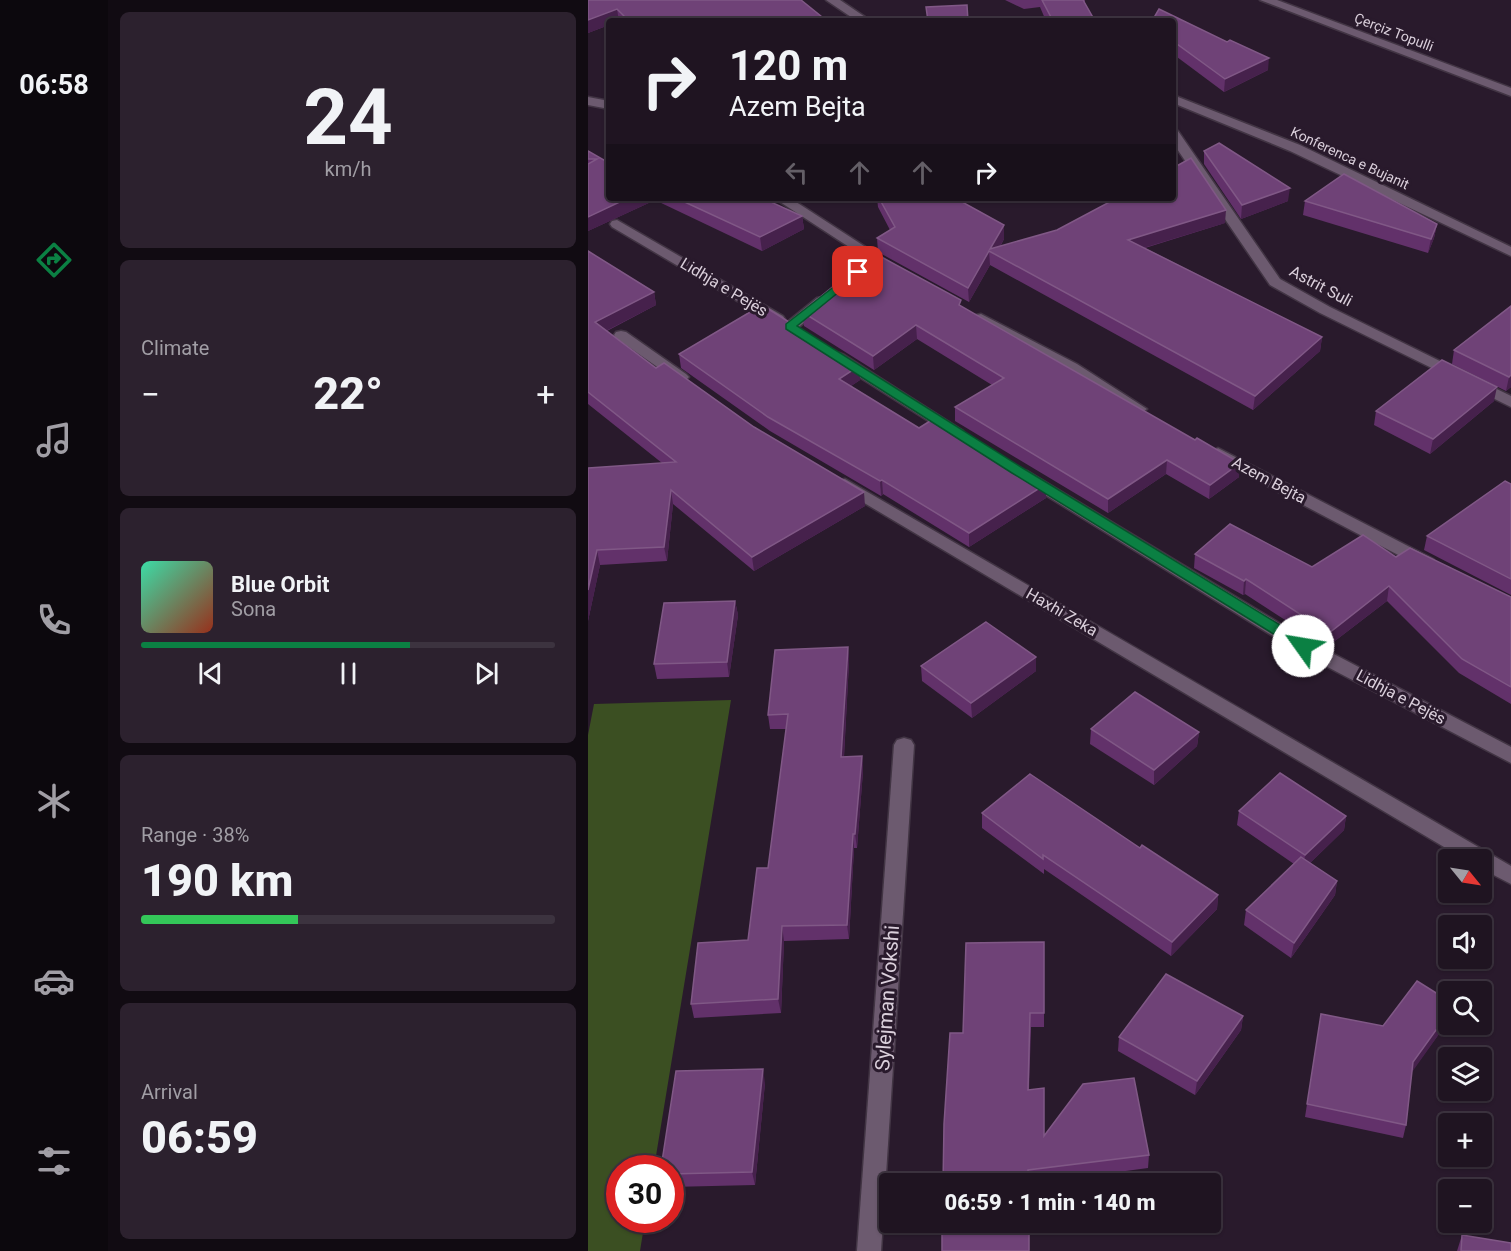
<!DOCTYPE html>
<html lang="en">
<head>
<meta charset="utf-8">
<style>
	:root { --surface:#1f1421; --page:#2c212e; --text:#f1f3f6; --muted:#a19ea5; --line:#3c333f; --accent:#0b8043 }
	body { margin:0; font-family:Roboto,sans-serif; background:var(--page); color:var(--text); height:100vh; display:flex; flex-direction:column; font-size:22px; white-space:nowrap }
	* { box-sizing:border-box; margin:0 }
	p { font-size:20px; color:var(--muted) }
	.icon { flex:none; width:33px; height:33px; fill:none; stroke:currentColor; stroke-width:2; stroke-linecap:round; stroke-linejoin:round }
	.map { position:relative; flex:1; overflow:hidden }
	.panel { display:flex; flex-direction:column; gap:12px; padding:12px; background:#110b12; width:480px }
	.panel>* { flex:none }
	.hud { position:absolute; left:18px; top:18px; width:570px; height:183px; border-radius:6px; box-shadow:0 2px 4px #0004,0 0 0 2px var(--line); background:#1f1421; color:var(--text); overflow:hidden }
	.needle { width:39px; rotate:120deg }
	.buttons { position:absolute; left:850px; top:849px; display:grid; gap:12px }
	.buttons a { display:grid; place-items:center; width:54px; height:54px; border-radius:6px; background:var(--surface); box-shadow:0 2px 4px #0004,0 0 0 2px var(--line); font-size:30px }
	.speed { position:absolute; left:18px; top:1155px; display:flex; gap:12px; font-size:30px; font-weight:700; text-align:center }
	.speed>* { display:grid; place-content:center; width:78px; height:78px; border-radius:50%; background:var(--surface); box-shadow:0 2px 4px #0004,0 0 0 2px var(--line); line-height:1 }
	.speed .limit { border:9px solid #d22; background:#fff; color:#111 }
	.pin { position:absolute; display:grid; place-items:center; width:51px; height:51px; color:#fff; margin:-26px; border-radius:12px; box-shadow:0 3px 9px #0006 }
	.me { position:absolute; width:66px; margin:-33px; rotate:302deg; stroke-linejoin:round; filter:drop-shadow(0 0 4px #0008) }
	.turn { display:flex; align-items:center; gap:21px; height:126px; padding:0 24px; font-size:27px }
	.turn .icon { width:78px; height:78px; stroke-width:2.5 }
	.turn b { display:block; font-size:42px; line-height:51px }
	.lanes { display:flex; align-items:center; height:57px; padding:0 24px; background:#0003; justify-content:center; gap:30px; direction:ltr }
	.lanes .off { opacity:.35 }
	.big { font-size:45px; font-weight:800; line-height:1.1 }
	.panel .widget { flex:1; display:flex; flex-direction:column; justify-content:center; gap:9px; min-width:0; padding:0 21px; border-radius:9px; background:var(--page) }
	.panel .dial { align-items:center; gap:0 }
	.dial b { font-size:78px; line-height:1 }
	.song { display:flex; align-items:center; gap:18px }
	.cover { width:72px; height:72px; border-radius:9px; background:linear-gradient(135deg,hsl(160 70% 55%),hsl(10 70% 35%)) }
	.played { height:6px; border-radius:3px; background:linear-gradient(90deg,var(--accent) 65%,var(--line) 65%) }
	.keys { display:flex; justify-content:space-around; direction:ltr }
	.heat { display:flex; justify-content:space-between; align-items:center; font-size:33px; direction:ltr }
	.charge { height:9px; border-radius:4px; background:linear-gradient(90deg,#34c759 38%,var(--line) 0) }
	.trip { position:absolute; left:291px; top:1173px; width:342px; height:60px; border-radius:6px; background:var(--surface); box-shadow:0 2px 4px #0004,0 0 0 2px var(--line); font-weight:800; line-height:60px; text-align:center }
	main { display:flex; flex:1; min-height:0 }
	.dock { display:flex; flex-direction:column; width:108px; justify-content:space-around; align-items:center; background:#0c080d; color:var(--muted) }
	.dock .icon { width:42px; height:42px }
	.dock .on { color:var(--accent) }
	.dock b { font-size:27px; color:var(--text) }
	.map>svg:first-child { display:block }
</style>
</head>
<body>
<main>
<nav class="dock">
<b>06:58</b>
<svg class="icon on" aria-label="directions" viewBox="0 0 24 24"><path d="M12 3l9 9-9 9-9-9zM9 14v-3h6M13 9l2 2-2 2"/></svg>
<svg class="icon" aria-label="music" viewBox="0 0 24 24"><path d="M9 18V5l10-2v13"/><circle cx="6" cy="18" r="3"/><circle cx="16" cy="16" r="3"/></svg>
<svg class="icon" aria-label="phone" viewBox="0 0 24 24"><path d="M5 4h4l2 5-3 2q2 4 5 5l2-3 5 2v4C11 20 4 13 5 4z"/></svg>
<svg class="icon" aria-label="climate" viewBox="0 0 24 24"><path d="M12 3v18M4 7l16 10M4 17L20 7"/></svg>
<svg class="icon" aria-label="car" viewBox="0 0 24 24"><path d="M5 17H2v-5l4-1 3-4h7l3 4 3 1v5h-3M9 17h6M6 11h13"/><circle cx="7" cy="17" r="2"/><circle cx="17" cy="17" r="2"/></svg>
<svg class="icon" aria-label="filters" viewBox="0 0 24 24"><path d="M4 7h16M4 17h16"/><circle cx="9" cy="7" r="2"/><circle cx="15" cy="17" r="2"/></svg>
</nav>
<section class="panel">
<div class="widget dial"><b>24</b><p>km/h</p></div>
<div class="widget"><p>Climate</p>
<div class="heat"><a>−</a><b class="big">22°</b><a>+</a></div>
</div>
<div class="widget">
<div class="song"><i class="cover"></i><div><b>Blue Orbit</b><p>Sona</p></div></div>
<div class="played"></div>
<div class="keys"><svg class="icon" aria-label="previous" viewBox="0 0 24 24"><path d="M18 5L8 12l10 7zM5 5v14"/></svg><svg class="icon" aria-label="pause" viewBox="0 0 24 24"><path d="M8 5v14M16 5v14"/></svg><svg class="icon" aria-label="next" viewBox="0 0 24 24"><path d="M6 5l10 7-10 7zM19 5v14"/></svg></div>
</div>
<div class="widget"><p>Range · 38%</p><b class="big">190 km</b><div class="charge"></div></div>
<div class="widget"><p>Arrival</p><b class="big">06:59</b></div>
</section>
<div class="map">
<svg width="923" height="1251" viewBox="0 0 923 1251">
	<rect width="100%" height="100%" fill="#291a2c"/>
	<polygon fill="#3b4f22" points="143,700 66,1168 32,1168 32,1220 57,1220 52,1251 0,1251 0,735 6,704"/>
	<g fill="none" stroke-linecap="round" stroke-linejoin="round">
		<defs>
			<g id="street">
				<polygon points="238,0 252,0 283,21 269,21"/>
				<polygon points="672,0 689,0 923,88 923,96"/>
				<polygon points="585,95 712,145 923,247 923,256 702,151 585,103"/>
				<polygon points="0,97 21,101 21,109 0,105"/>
				<polygon points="585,130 590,131 692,279 742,307 923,396 923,407 732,313 682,285 585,143"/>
				<polygon points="186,198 202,198 310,268 303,272 298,271"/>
				<polygon points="29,220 195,316 197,319 190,323 185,322 24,227 22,224 24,221"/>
				<polygon points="234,297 241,301 239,304 207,330 197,330 195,327 197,324 229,298"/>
				<polygon points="393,314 489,364 559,409 551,414 545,412 479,370 388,321 386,318 388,315"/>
				<polygon points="33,331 38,332 98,374 101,377 98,380 88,380 28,338 26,335 28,332"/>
				<polygon points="251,353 256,355 375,431 373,434 361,434 246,361 243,358"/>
				<polygon points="630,448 845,559 848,563 845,567 833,567 624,457 622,453"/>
				<polygon points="439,471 721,641 923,747 923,763 709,651 433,480 431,476 433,472"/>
				<polygon points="257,479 923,866 923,884 894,869 894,860 878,860 251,488 249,484 251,480"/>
				<polygon points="316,738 323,740 326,745 293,1251 269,1251 306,745 309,740"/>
			</g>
		</defs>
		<use href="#street" stroke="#423544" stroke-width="3"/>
		<use href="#street" fill="#6c5a6f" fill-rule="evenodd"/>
	</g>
	<g fill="#62316a">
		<polygon points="0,0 239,21 21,21 21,25 0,33"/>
		<polygon points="417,0 497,0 497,3 507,21 458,21 452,7 436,9"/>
		<polygon points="585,21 680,70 636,92 585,54"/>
		<polygon points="0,151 65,201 0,231"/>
		<polygon points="616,151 700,201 653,219 616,164"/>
		<polygon points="68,198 174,198 214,216 216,229 174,251 69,201"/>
		<polygon points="289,198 367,198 416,225 416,239 412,247 637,223 557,248 734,337 732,351 665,410 402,265 381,302 290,252 289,238 302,230 290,207"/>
		<polygon points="717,201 849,224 846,238 840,253 715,215"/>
		<polygon points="0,251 66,292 68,305 19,331 68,368 277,506 166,571 85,504 79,561 12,565 0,621 0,468 74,463 0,404"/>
		<polygon points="373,306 651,477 621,499 578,474 520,513 367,421 367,407 404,385 329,339 286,370 216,326 214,312"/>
		<polygon points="923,306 923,387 918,391 864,364 866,350"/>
		<polygon points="91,354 272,380 263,386 331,428 458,484 458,498 381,547 295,494 293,496 182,431 93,368"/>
		<polygon points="906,401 842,454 786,425 788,411"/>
		<polygon points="923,484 923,595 836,550 839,536"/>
		<polygon points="607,554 724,567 808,557 923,597 923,704 871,673 799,601 739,647 657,594 655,595 606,568"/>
		<polygon points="147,601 150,615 141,677 69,679 66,664"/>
		<polygon points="260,647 261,662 256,757 274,756 275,771 269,848 266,848 261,939 196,941 193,1013 106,1018 103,1004 160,940 180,868 198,729 182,729 180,715"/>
		<polygon points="448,657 448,671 384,718 334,681 333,666"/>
		<polygon points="503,729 611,732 609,746 566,785 502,744"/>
		<polygon points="651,811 758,816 756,830 722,863 749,881 747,895 703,958 656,925 658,910 706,864 649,825"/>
		<polygon points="394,813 552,848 630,895 629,909 583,956 456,869 456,874 394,828"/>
		<polygon points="456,942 456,1027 443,1027 441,1090 456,1136 561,1155 560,1168 441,1184 375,1033"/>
		<polygon points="861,1001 861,1020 824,1071 818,1125 815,1138 717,1117 731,1027 795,1026"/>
		<polygon points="655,1016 653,1030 607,1095 530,1051 531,1037"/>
		<polygon points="177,1083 167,1185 82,1187 82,1168"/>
		<polygon points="874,1235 923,1251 869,1251"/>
	</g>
	<g fill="#46214c">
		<polygon points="29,9 31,21 21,21 21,25 0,33 0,20"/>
		<polygon points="681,58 680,70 636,92 637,79"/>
		<polygon points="702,188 700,201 653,219 654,205"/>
		<polygon points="40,198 65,198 65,201 0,231 0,217"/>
		<polygon points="638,210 637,223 539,253 540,240"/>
		<polygon points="214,216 216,229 174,251 172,237"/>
		<polygon points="849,224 846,238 840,253 843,239"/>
		<polygon points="416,225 416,239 407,255 402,249"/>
		<polygon points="401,251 402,265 381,302 380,288"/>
		<polygon points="66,292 68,305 10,335 7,322"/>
		<polygon points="328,325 329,339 286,370 285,356"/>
		<polygon points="734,337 732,351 665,410 667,396"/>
		<polygon points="271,366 272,380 253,393 251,379"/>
		<polygon points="923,375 923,387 918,391 921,377"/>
		<polygon points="909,387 906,401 842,454 845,439"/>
		<polygon points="579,460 578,474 520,513 520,499"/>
		<polygon points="652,463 651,477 621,499 622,485"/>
		<polygon points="294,480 295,494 293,496 292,481"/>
		<polygon points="458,484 458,498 381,547 381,533"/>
		<polygon points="83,490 85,504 79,561 76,547"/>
		<polygon points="276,492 277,506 166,571 164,557"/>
		<polygon points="9,550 12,565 0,621 0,590"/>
		<polygon points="658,579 657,594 655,595 656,581"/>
		<polygon points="801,586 799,601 739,647 741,633"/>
		<polygon points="147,601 150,615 141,677 139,662"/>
		<polygon points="260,647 261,662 255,771 253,757"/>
		<polygon points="448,657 448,671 384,718 383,703"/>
		<polygon points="611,732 609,746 566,785 566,770"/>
		<polygon points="274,756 275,771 269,848 267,834"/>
		<polygon points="758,816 756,830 715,870 717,855"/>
		<polygon points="265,834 266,848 261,939 259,925"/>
		<polygon points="749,881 747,895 703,958 706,943"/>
		<polygon points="630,895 629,909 583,956 584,942"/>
		<polygon points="194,926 196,941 193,1013 190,999"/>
		<polygon points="861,1012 861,1020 822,1075 825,1062"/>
		<polygon points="655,1016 653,1030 607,1095 609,1081"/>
		<polygon points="175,1069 177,1083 167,1185 164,1172"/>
	</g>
	<g fill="#6f4277" stroke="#805886" stroke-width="1.5">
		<polygon points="0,0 213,0 239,21 41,21 29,9 0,20"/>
		<polygon points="454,0 495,0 507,21 465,21"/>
		<polygon points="379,5 380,21 340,21 338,7"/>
		<polygon points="571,9 639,42 642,40 681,58 637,79 585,41 585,21 564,21"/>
		<polygon points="631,143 702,188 654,205 616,151"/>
		<polygon points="0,151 21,163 21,198 40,198 0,217 0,164 9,159 0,159"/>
		<polygon points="603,158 638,210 540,240 734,337 667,396 401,251 380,288 289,238 307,227 291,198 367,198 416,225 402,249 469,230 529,198 585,198 585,168"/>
		<polygon points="756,174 849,224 843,239 717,201"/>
		<polygon points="88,198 174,198 214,216 172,237"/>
		<polygon points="0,251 66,292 7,322 68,368 76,363 166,427 276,492 164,557 83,490 76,547 9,550 0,590 0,468 88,462 0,392"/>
		<polygon points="286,253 373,300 371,305 607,440 609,438 652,463 622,485 579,460 520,499 367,407 416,378 328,325 285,356 214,312"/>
		<polygon points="174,305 271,366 251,379 331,428 350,416 458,484 381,533 294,480 292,481 180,417 91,354"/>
		<polygon points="923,306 923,375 921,377 866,350"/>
		<polygon points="854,360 909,387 845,439 788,411"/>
		<polygon points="917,481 923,484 923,579 839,536"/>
		<polygon points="642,524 724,567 775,535 808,557 822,548 923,597 923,687 874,659 801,586 741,633 658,579 656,581 607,554"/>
		<polygon points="147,601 139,662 66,664 76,603"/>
		<polygon points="398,622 448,657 383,703 333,666"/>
		<polygon points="260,647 253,757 274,756 267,834 265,834 259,925 194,926 190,999 103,1004 110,943 160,940 169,868 180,868 200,714 180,715 187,650"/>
		<polygon points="547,692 611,732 566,770 503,729"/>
		<polygon points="692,773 758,816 717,855 651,811"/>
		<polygon points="442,774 552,848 554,845 630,895 584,942 455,855 455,859 394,813"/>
		<polygon points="713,857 749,881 706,943 658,910"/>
		<polygon points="456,942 456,1013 442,1013 440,1090 456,1088 456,1136 495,1084 546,1078 561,1155 440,1170 440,1184 355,1184 356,1124 362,1033 375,1033 378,943"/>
		<polygon points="578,974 655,1016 609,1081 531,1037"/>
		<polygon points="829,981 861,1001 861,1012 825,1062 818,1125 719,1104 733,1014 795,1026"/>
		<polygon points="175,1069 164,1172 82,1174 82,1168 73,1168 88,1071"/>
		<rect x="354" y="1222" width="87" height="29"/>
		<polygon points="874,1235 923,1243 923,1251 873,1251"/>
	</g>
	<polygon fill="#0b8043" stroke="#07532c" stroke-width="1.5" points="270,268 275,272 273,274 209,326 433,467 720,642 722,646 720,649 710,649 424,473 198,329 198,324"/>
	<g text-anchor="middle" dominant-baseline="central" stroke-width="6" stroke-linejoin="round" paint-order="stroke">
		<g font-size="14" fill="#dacfdb" stroke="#291a2c">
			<text transform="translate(806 32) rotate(21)">Çerçiz Topulli</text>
			<text transform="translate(762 158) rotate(25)">Konferenca e Bujanit</text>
		</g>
		<g font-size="16" fill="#dacfdb" stroke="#291a2c">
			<text transform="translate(733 286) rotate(28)">Astrit Suli</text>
			<text transform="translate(136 287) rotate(31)">Lidhja e Pejës</text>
			<text transform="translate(681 480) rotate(28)">Azem Bejta</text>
			<text transform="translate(474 612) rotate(30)">Haxhi Zeka</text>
			<text transform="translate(813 697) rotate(28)">Lidhja e Pejës</text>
		</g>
		<g font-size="20" fill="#dacfdb" stroke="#291a2c">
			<text transform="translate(299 998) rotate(-86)">Sylejman Vokshi</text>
		</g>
	</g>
</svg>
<div class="buttons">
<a><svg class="needle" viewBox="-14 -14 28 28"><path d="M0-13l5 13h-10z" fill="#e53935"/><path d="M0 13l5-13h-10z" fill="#a19ea5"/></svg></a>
<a><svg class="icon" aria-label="sound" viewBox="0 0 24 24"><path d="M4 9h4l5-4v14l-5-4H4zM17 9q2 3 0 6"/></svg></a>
<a><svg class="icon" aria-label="search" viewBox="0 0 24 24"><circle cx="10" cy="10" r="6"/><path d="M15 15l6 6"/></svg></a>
<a><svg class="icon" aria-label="layers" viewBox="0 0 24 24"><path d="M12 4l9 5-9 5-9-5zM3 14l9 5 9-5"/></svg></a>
<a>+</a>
<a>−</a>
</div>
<div class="speed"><div class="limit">30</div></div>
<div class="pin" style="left:270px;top:272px;background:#d93025"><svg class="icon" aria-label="arrive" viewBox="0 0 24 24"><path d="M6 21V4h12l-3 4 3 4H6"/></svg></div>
<svg class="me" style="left:715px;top:646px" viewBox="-20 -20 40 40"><circle r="19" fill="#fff"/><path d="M0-13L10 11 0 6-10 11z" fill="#0b8043"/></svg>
<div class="trip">06:59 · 1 min · 140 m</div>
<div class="hud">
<div class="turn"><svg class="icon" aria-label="right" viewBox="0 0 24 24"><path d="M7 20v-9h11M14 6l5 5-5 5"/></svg><div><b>120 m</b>Azem Bejta</div></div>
<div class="lanes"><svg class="icon off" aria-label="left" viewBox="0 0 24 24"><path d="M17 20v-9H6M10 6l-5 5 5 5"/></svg><svg class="icon off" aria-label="ahead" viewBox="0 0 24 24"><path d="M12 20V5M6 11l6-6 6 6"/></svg><svg class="icon off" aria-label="ahead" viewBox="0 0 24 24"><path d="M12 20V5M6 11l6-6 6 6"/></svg><svg class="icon" aria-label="right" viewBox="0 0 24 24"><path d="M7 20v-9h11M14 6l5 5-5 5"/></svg></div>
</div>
</div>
</main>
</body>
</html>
